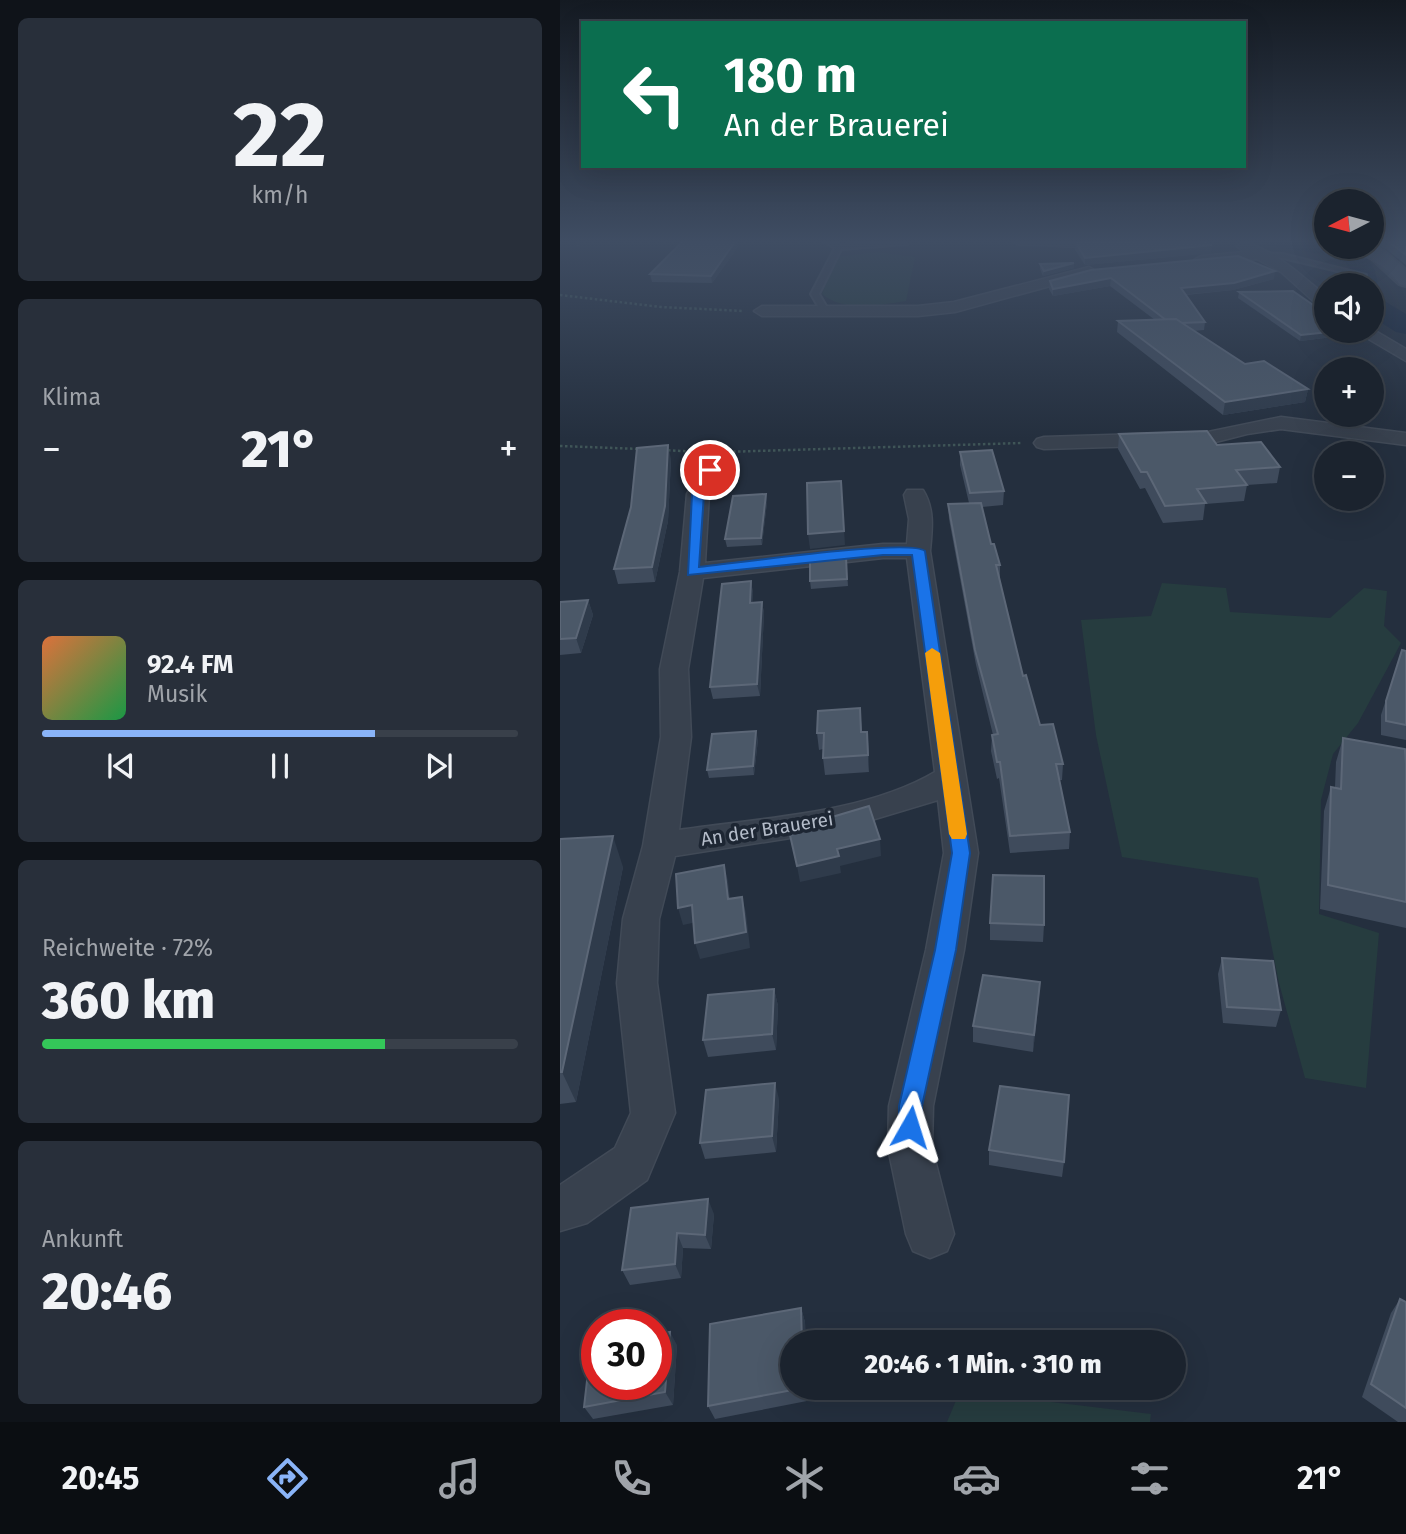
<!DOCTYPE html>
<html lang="de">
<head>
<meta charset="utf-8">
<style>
	:root { --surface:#1b232e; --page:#282f3a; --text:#f1f3f6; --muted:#a0a4aa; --line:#39404a; --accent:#8ab4f8 }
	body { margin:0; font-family:"Fira Sans",sans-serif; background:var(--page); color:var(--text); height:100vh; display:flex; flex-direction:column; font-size:26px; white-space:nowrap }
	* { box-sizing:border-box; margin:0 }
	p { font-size:23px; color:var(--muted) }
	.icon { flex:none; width:38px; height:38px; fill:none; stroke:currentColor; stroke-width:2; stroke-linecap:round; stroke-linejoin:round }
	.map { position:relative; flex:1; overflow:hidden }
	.drawer { display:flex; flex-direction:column; gap:18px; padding:18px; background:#0f1319; width:560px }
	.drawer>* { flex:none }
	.hud { position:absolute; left:21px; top:21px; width:665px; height:147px; border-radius:0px; box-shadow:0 7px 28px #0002,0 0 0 2px var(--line); background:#0b6e4f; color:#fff; overflow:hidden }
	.needle { width:46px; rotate:264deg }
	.tools { position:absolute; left:754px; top:189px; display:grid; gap:14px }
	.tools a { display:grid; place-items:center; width:70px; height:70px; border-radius:50%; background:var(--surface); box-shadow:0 7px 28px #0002,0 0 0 2px var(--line); font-size:35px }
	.speed { position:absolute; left:21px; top:1309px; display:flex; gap:14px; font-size:35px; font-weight:700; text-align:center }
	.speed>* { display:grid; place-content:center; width:91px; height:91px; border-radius:50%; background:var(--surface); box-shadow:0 7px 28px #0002,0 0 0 2px var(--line); line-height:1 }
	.speed .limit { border:10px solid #d22; background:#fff; color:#111 }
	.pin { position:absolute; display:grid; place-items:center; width:60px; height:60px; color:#fff; margin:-30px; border:4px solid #fff; border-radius:50%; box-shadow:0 2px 7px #0007 }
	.me { position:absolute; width:77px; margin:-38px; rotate:6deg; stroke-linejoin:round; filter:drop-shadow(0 0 5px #0008) }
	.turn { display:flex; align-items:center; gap:24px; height:147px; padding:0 28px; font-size:32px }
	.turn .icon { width:91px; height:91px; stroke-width:2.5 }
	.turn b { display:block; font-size:49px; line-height:60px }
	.big { font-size:52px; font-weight:800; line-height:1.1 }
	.drawer .card { flex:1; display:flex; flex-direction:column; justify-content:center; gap:10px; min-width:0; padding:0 24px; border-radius:10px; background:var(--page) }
	.drawer .dial { align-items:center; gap:0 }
	.dial b { font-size:91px; line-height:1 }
	.song { display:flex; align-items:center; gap:21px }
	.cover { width:84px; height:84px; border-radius:10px; background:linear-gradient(135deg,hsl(20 70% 55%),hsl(140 70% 35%)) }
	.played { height:7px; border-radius:4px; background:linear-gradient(90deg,var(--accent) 70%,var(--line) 70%) }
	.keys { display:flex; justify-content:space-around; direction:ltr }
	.heat { display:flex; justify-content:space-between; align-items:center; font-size:38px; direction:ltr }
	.charge { height:10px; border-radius:5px; background:linear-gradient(90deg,#34c759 72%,var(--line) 0) }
	.trip { position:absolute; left:220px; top:1330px; width:406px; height:70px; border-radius:35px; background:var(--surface); box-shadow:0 7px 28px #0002,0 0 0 2px var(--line); font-weight:800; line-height:70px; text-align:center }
	.dock { display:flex; height:112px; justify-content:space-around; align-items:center; background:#0b0e12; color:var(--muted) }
	.dock .icon { width:49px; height:49px }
	.dock .active { color:var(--accent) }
	.dock b { font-size:32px; color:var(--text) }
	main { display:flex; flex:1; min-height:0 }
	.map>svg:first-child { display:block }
</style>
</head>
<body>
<main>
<section class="drawer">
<div class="card dial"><b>22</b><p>km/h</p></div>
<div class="card"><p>Klima</p>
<div class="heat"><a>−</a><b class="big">21°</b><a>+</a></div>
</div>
<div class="card">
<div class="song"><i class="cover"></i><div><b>92.4 FM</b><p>Musik</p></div></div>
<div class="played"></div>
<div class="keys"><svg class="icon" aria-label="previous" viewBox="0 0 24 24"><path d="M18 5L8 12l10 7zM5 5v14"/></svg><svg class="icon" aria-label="pause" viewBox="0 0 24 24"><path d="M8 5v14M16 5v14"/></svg><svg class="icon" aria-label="next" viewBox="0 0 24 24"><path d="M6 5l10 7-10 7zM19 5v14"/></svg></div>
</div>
<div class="card"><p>Reichweite · 72%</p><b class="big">360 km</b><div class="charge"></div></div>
<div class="card"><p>Ankunft</p><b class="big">20:46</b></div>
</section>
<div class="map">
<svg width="846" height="1422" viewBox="0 0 846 1422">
	<rect width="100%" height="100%" fill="#242f3e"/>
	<g fill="#263c3f">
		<path d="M318,252l37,5 -9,44c-27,4 -61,12 -84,-7l14,-37z"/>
		<polygon points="602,583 666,588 670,612 770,618 804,588 827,591 824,626 841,643 798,723 773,754 761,800 759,914 819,933 806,1088 745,1078 719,983 698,878 562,857 536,735 521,620 591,616"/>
		<polygon points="400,1391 591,1414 590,1422 387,1422"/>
	</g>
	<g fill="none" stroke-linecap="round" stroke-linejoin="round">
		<g fill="#17263c" fill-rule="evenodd">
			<path d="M705,240h56l5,1v6c30,0 48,6 52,38l-6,6v-6h-20v-12l-7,-11 -24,-8 -53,-9z"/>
			<polygon points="812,297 821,299 846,314 846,334 836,332 812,317"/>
		</g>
		<defs>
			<g id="lane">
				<polygon points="262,240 271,240 280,245 344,242 347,244 281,249 259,294 269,311 265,313 262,313 251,294 275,248"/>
				<polygon points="701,253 723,254 806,275 803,277 723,258 703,256"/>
			</g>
			<g id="street">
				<path d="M451,240h149c-17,13 -116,5 -143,4z"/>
				<path d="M684,242c32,9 57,33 82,54v13l-6,-2 -39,-35 -24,-13 -56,5 -7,-4 7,-4 43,-4 -7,-6z"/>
				<polygon points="529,267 536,271 534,274 395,312 358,316 202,316 194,311 202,306 358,306 394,302"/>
				<polygon points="812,329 846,349 846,361 795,331"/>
				<polygon points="721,417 846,433 846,445 721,429 687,434 648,444 484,449 477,447 474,443 477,439 484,437 648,432"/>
				<path d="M151,464l8,1 3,5 -13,24 -4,69 178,-19h24l2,-25 -5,-24 3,-5h16c12,19 9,40 7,61l48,302 -14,97 -31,156 -1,42 22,86 -7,17 -17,7 -17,-7 -7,-17 -18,-86 1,-42 37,-156 18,-97 -6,-53 -103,31 -160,25 -16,63 -2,64 18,130 -28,67 -60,43 -27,8v-46l55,-37 16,-35 -14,-130 6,-64 20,-73 18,-109 -1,-68 20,-97 7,-78 16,-29zM323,558h24l28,214c-71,42 -175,46 -256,58l12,-93 -3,-68 15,-91z"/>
			</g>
			<polygon id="secondary" points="812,245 824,251 846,270 846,286 839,284 812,259 792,247"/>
		</defs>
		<use href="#lane" stroke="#414a57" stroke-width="4"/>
		<use href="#street" stroke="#414a57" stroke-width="3"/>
		<use href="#secondary" stroke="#414a57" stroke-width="4"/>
		<g stroke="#3f5557" stroke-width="2.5" stroke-dasharray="2.5 2.5" stroke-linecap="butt">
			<polyline points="18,240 18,246"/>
			<polyline points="0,295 101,307 183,311"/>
			<polyline points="0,446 81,449"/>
			<polyline points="103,450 140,452"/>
			<polyline points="163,452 462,443"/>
		</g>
		<use href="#lane" fill="#38414e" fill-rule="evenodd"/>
		<use href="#street" fill="#38414e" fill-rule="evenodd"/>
		<use href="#secondary" fill="#465061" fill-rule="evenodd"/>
	</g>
	<g fill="#3f4b5c">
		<polygon points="177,240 178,247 152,283 92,282 90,274"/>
		<polygon points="812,240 846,240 846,265 826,249 812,243"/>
		<polygon points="575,242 651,253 525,265 515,250 516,243"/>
		<polygon points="514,263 514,268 483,276 480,269 480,264"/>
		<polygon points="531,270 714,279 673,290 626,295 645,322 644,330 633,331 685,364 748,389 745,402 663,415 557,332 558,321 595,320 550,286 493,296 489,289 490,281"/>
		<polygon points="679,292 789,335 740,341 678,298"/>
		<polygon points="559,434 657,445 720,467 717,483 687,485 684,501 645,504 643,520 603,523 585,488 580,489 558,449"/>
		<polygon points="400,452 444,491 443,505 422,507 431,544 440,565 440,580 463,676 480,725 503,764 502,780 499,780 510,832 509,849 450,853 439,778 437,779 431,751 432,735 433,735 416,665 389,519 388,504 409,503 400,465"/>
		<polygon points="111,459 108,521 95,582 58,584 54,569"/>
		<polygon points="206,494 207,502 202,545 167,547 165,539"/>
		<polygon points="286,557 288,586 251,589 250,581"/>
		<polygon points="191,581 193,593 192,602 202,602 204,613 200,696 153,699 150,687"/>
		<polygon points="28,600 33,615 21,653 0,655 0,602"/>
		<polygon points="842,650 846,651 846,740 821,735 821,715"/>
		<polygon points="300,708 302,732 307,732 309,772 265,775 263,758 263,749 259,750 257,733"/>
		<polygon points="783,738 846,764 846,928 760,909 764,811 771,787 775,787 776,762"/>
		<polygon points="198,739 194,775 149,778 147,770"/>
		<polygon points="0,839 63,867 16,1102 0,1104"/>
		<polygon points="430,923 484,925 483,942 430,940"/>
		<polygon points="662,958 721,1010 716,1027 663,1023 658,974"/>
		<polygon points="214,989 218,1006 216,1050 148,1057 143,1040"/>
		<polygon points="479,998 473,1052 413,1042 413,1026"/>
		<polygon points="219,1099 216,1152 145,1159 140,1143"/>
		<polygon points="429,1150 504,1162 502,1177 429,1165"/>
		<polygon points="71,1208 154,1214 151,1249 123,1248 121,1278 70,1285 62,1270"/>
		<polygon points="840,1299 846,1302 846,1422 838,1422 802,1397 831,1313"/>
		<polygon points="241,1308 245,1322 247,1401 155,1419 148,1406"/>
		<polygon points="117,1345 113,1405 33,1419 24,1407"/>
	</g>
	<g fill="#2f3b4b">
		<polygon points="177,240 178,247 152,283 151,276"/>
		<polygon points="652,245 651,253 525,265 525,258"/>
		<polygon points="514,263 514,268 483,276 484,271"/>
		<polygon points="715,271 714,279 673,290 620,295 621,288"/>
		<polygon points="551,278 550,286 493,296 493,289"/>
		<polygon points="779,331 790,331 789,335 740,341 741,335"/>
		<polygon points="748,389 745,402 663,415 665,402"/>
		<polygon points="108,445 111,459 108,521 95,582 92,567"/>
		<polygon points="206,494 207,502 202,545 201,538"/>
		<polygon points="282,495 285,545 250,549 248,534"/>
		<polygon points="191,581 193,593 192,614 190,603"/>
		<polygon points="28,600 33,615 21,653 16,638"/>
		<polygon points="202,602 204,613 200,696 197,684"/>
		<polygon points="196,731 198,739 194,775 193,766"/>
		<polygon points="307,732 309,748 309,772 308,755"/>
		<polygon points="53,836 63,867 16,1102 2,1072"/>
		<polygon points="320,839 321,856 280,866 281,873 240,882 237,866 277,849"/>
		<polygon points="164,865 168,881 172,916 168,899"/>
		<polygon points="182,897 186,913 190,948 140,959 135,943"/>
		<polygon points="132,905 137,922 123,925 118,908"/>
		<polygon points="480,982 479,998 473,1052 474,1035"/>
		<polygon points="214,989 218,1006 216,1050 212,1034"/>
		<polygon points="215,1083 219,1099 216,1152 212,1136"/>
		<polygon points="148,1199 154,1214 151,1249 145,1235"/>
		<polygon points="117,1233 123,1248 121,1278 115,1264"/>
		<polygon points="241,1308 245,1322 246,1342 242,1342"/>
		<polygon points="110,1332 117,1345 113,1405 105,1392"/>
		<polygon points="243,1388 247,1388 247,1401"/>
	</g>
	<g fill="#4b5868" stroke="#5c6777" stroke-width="2">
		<polygon points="124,240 176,240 151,276 90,274"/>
		<polygon points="584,240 639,240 652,245 525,258 516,243 575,242"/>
		<polygon points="826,240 846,240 846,255 828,241"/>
		<polygon points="678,256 715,271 674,283 621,288 645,322 621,323 616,319 606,320 551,278 493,289 490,281 531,270"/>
		<polygon points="514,263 484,271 480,264"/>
		<polygon points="733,291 766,314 766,331 779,331 741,335 679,292"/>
		<polygon points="616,319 685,364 704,361 748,389 665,402 558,321"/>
		<polygon points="647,431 657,445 701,442 720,467 676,470 687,485 637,489 646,503 605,506 587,472 581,472 559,434"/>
		<polygon points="108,445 105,506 92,567 54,569 71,507 77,448"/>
		<polygon points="432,450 444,491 410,493 400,452"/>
		<polygon points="281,481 284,531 248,534 247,483"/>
		<polygon points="206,494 201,538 165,539 173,496"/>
		<polygon points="421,503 431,544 434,544 440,565 436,565 463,676 466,675 480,725 493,724 503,764 496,764 510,832 450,836 440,762 437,762 432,735 438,734 415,650 388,504"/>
		<polygon points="286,557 287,579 250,581 250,561"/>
		<polygon points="191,581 190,603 202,602 197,684 150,687 162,584"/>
		<polygon points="28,600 16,638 0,639 0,602"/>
		<polygon points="842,650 846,651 846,725 826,721 826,701"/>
		<polygon points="300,708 301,732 307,732 308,755 263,758 264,733 257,733 258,711"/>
		<polygon points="196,731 193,766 147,770 152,734"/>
		<polygon points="783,738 845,749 846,764 846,902 768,885 771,787 781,789"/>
		<polygon points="309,806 320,839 277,849 279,856 237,866 230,835 274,825 272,817"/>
		<polygon points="53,836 2,1072 0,1072 0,839"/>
		<polygon points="164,865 168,899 182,897 186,932 135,943 132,905 118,908 116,874"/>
		<polygon points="433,875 484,876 484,925 430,923"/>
		<polygon points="662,958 713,961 721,1010 667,1007"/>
		<polygon points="423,975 480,982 474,1035 413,1026"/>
		<polygon points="214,989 212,1034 143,1040 148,995"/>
		<polygon points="215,1083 212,1136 140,1143 146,1090"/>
		<polygon points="440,1086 509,1095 504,1162 429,1150"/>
		<polygon points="148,1199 145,1235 117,1233 115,1264 62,1270 71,1208"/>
		<polygon points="840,1299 846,1302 846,1408 811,1384"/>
		<polygon points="241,1308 242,1342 233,1342 233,1388 243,1388 148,1406 150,1324"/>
		<polygon points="110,1332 105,1392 24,1407 31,1346 37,1345 37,1384 96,1384 96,1334"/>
	</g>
	<linearGradient id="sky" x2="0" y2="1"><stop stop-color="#141a22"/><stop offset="0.55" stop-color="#3f4d63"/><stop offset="1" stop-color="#3f4d63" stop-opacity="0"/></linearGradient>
	<rect width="846" height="439" fill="url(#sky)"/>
	<path fill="#1a73e8" stroke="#114b97" stroke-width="2" d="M146,467l10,3 -12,24 -5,73c32,-3 210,-29 226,-16l45,302 -14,97 -34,156v21l-3,8 -9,3 -8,-3 -3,-8v-21l36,-156 17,-97 -40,-298h-29l-195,20 4,-81z"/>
	<polygon fill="#f59e0b" points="372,648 380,653 407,834 405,839 392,839 389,834 365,653"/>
	<g text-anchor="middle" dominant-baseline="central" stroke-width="7" stroke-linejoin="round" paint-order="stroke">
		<g font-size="19" fill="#b4bcc9" stroke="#1d2633">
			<text transform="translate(207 829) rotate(-9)">An der Brauerei</text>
		</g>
	</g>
</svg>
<div class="tools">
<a><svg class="needle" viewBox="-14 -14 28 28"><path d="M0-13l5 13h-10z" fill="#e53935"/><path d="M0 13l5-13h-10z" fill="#a0a4aa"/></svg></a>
<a><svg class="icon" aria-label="sound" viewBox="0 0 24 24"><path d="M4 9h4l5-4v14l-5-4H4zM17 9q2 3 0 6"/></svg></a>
<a>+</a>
<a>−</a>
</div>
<div class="speed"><div class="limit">30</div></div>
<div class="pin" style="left:150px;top:470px;background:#d93025"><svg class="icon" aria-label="arrive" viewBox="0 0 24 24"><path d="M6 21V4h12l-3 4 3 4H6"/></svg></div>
<svg class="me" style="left:350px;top:1127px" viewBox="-20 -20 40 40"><path d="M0-17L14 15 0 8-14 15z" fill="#1a73e8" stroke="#fff" stroke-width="4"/></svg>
<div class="trip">20:46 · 1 Min. · 310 m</div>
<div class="hud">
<div class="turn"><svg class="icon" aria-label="left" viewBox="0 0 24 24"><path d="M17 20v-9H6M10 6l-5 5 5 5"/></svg><div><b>180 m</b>An der Brauerei</div></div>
</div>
</div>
</main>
<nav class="dock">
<b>20:45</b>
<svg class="icon active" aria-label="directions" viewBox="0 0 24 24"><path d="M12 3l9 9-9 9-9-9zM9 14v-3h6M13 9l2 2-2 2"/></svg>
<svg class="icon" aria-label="music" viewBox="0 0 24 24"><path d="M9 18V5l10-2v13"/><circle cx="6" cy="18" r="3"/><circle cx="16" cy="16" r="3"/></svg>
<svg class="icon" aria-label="phone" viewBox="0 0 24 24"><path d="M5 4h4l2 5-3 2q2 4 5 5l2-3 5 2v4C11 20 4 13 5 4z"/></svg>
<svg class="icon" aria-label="climate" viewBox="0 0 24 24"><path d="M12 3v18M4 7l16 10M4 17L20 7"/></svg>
<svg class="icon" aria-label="car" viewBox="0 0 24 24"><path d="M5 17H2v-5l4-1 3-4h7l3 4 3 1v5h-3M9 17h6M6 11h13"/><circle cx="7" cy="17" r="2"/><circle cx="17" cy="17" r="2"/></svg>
<svg class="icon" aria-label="filters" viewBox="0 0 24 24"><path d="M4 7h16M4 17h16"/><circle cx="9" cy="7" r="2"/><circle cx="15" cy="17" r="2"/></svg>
<b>21°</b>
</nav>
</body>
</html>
